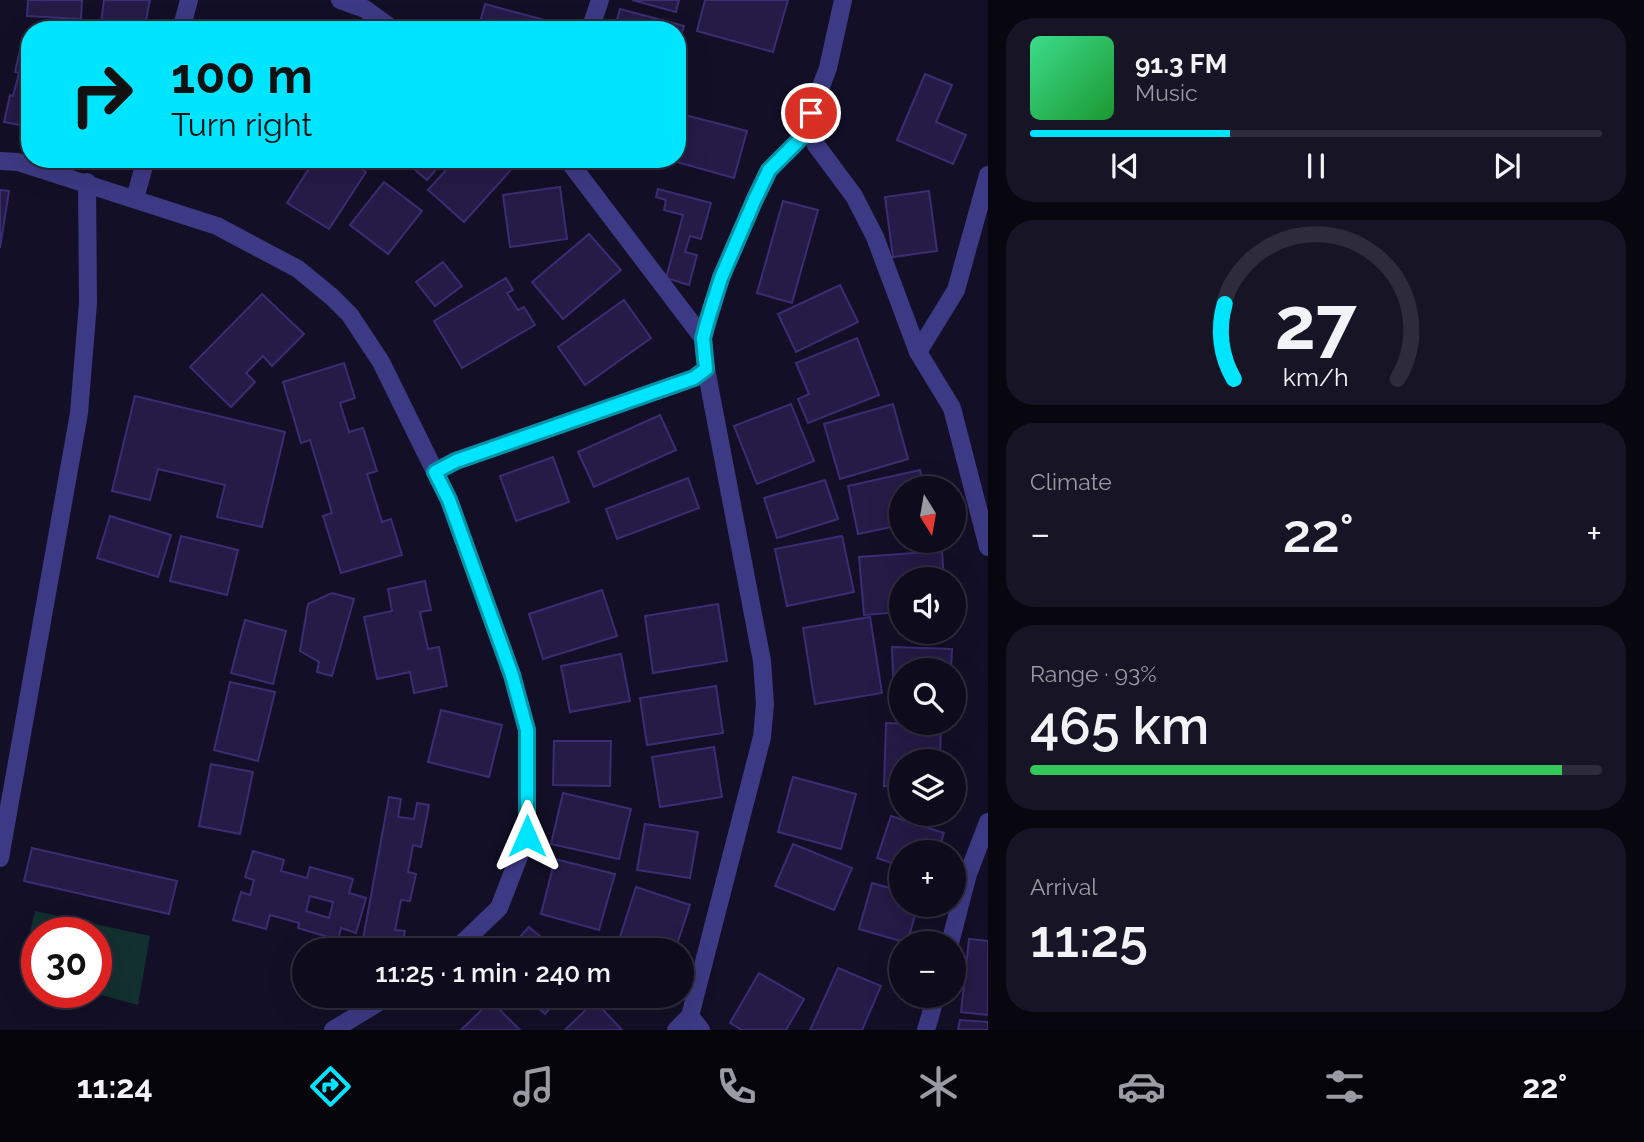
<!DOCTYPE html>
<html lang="en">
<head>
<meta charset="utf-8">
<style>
	:root { --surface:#0e0b1c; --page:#171425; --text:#f1f3f6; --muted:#9b9ba3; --line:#2e2b3b; --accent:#00e5ff }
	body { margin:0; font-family:Raleway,sans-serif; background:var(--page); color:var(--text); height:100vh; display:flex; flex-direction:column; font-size:26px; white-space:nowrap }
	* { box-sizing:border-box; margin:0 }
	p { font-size:23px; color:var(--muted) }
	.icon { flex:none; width:38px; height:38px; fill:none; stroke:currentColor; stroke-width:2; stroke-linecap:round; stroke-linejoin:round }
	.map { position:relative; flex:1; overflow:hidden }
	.details { display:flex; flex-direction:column; gap:18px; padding:18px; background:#08060f; width:656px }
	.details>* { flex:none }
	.hud { position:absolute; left:21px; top:21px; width:665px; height:147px; border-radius:28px; box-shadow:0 7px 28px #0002,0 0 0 2px var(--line); background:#00e5ff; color:#111; overflow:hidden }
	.needle { width:46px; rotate:169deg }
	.fabs { position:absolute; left:889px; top:476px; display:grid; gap:14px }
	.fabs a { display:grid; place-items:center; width:77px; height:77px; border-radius:50%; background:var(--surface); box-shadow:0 7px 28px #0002,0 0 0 2px var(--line); font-size:35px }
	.speed { position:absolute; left:21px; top:917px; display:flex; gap:14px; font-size:35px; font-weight:700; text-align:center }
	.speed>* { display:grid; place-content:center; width:91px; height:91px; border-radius:50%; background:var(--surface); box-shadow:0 7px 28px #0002,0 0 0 2px var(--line); line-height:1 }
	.speed .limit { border:10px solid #d22; background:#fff; color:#111 }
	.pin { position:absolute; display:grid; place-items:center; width:60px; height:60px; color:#fff; margin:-30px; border:4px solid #fff; border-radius:50%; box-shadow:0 2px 7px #0007 }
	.me { position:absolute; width:77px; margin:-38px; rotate:0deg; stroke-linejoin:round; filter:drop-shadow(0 0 5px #0008) }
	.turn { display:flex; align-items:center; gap:24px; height:147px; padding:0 35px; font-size:32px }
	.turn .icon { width:91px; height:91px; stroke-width:2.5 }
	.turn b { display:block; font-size:49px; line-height:60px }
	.big { font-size:52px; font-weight:600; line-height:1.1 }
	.details .tile { flex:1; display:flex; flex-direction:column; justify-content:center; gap:10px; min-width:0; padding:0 24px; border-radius:28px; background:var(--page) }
	.details .dial { align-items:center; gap:0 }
	.dial svg { height:182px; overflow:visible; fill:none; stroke:var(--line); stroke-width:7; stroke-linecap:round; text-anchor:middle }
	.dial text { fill:var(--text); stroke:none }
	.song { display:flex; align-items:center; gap:21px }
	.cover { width:84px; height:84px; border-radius:10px; background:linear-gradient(135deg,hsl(150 70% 55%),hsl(130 70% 35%)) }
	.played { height:7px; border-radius:4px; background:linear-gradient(90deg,var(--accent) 35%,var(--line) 35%) }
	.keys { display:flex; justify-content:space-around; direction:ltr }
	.heat { display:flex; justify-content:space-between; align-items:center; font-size:38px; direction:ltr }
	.charge { height:10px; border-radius:5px; background:linear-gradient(90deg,#34c759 93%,var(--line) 0) }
	.trip { position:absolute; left:292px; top:938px; width:402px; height:70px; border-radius:35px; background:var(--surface); box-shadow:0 7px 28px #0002,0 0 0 2px var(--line); font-weight:600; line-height:70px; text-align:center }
	.menu { display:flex; height:112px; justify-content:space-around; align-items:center; background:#06040b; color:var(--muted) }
	.menu .icon { width:49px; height:49px }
	.menu .active { color:var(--accent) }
	.menu b { font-size:32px; color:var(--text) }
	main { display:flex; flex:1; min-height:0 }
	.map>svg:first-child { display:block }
</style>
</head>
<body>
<main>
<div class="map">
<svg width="988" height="1030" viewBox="0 0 988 1030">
	<rect width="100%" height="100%" fill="#130f26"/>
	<polygon fill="#12302f" points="35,911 150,936 138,1005 90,992 96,992 96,933 37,933 37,979 20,975"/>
	<g fill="#241b47" stroke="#3b2d73" stroke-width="2" fill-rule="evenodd">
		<polygon points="28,0 82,0 81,19 27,16"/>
		<polygon points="104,0 150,0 144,30 100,30"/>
		<polygon points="632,0 679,0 676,12"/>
		<polygon points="705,0 788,0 773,52 697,31"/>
		<polygon points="485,4 552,22 550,30 478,30"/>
		<polygon points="620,9 684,26 677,50 677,30 614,30"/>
		<polygon points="20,50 30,52 30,127 4,122 10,95 13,96 19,73 15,72"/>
		<polygon points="925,74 952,85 936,122 966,135 953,164 897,140"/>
		<polygon points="677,113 747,131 734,178 666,159 677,159"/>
		<polygon points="315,159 346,159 366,172 329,229 287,203"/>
		<polygon points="402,159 445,159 427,180"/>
		<polygon points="456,159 514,159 518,162 464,222 428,190"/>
		<polygon points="384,182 422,211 388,254 350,225"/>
		<polygon points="560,187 567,239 510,247 503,195"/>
		<polygon points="658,189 711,203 701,239 690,236 685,252 697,255 689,285 666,278 683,215 664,210 666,200 656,197"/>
		<polygon points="0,190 9,191 0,248"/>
		<polygon points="929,191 937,251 893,257 885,197"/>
		<polygon points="783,201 818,210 792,303 757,293"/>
		<polygon points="589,234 621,270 563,319 532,282"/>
		<polygon points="443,262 462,286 435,306 416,282"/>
		<polygon points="506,278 513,290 507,293 518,310 524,307 535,325 462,368 434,321"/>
		<polygon points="840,285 858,322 796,352 778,314"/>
		<polygon points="262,294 304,334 272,366 263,356 246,373 255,382 231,407 190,367"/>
		<polygon points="624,300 651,338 585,385 558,347"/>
		<polygon points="857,338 879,395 808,423 798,399 809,394 796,363"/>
		<polygon points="344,363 355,398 340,403 349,432 363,428 377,471 367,474 382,522 391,519 402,555 341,573 323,516 332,513 310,440 301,443 283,382"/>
		<polygon points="135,396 285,432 262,527 217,517 225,485 158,469 150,500 112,491"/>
		<polygon points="791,404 814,461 757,484 734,426"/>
		<polygon points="893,404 908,459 840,479 824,424"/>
		<polygon points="660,415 676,450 594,487 578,452"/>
		<polygon points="553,457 569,502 516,521 500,476"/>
		<polygon points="920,470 924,488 901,488 901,525 858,534 848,486"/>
		<polygon points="688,478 699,508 617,539 606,509"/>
		<polygon points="825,480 838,519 777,538 764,498"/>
		<polygon points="110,516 171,535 158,577 97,558"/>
		<polygon points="181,536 238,550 227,595 170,581"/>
		<polygon points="842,536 854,592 787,606 775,549"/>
		<polygon points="942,551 944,579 901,579 901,612 864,615 859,557"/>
		<polygon points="425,581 431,610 420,612 428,649 439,647 447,686 414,693 410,672 377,679 364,617 392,611 388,589"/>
		<polygon points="602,590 617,636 543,659 529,614"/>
		<polygon points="332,593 354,599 332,676 317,672 319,662 300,651 308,604"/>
		<polygon points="718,604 727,661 653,673 645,616"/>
		<polygon points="870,617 882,693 815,704 803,628"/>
		<polygon points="245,620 286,631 273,684 231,673"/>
		<polygon points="892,647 952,649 951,670 901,670 901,703 894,702"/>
		<polygon points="621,654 630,701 570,712 561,666"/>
		<polygon points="230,682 275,692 258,761 214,750"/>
		<polygon points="716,686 723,733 647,745 640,698"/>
		<polygon points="441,710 502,725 489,777 428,762"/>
		<polygon points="886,723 941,725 940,761 901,761 901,786 884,786"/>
		<polygon points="554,741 611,741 610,786 553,785"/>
		<polygon points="714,747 722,797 660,807 652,757"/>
		<polygon points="211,764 253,772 240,834 199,826"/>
		<polygon points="793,777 856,794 841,849 778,832"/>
		<polygon points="563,793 631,809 619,859 551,844"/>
		<polygon points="389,797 401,799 398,817 414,819 417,803 429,805 421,847 413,845 408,872 416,874 410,901 401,900 395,930 405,931 401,950 361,950"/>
		<polygon points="891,816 944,833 938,852 901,852 901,866 877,858"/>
		<polygon points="645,824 698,832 690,878 637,870"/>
		<polygon points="793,844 852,868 834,910 775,886"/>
		<polygon points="32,848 177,881 169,914 24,881"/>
		<path d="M253,851l31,9 -3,11 26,7 3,-11 43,12 -4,14 17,5 -10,35 -15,-5 -3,12 -40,-12 1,-5 -29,-8 -4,14 -33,-9 8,-28 9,3 4,-15 -9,-3zM310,896l23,6 -4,16 -23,-7z"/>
		<polygon points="555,859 615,874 599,930 541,914"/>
		<polygon points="872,883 901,891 901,905 918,905 907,943 859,929"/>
		<polygon points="636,887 690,905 675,950 650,950 619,940"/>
		<polygon points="529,927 557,950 508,950"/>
		<polygon points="969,939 988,941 988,1015 961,1012"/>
		<polygon points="838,968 881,986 862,1030 810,1030"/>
		<polygon points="759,973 804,999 786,1030 742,1030 730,1023"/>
		<polygon points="524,996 561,996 545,1014"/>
		<polygon points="491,1001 520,1030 461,1030"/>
		<polygon points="595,1001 622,1030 565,1030"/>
		<polygon points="960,1020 988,1022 988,1030 958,1030"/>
	</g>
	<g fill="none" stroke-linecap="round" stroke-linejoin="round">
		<g stroke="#3d3a85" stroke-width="18">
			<polyline points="340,0 365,9 394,30"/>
			<polyline points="843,0 828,68 811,113 816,145 854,196 875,237 918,352 952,408 988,547"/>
			<polyline points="181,30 189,0"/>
			<polyline points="590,30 600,0"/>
			<polyline points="567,159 703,338"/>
			<polyline points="0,161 18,162 217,226 298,269 332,297 350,315 381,362 449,500 512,675 527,730 527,836 499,908 455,950"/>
			<polyline points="135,198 146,159"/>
			<polyline points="918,352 956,290 988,175"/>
			<polyline points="435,472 455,461 694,378 706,369 703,338 721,277 755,199 769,170 813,126"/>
			<polyline points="0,858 79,413 88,303 87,182"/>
			<polyline points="950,943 968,874 988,822"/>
			<polyline points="333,1030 389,996"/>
			<polyline points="676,1030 690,1016"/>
			<polyline points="701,1030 690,1016 762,737 765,704 762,661 706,369"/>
			<polyline points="926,1030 936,996"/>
		</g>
	</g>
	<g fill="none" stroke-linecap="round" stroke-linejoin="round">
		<defs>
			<polyline id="route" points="527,836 527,730 512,675 449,500 435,472 456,461 694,378 706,369 703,338 708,319 721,278 755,199 769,170 813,126 811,113"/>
		</defs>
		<use href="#route" stroke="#0095a6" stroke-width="18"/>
		<use href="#route" stroke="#00e5ff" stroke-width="12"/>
	</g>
</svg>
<div class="fabs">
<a><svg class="needle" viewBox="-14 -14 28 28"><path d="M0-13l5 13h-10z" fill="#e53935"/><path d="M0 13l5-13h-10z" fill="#9b9ba3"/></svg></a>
<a><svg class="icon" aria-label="sound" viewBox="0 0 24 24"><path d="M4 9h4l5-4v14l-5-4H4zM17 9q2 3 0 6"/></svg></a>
<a><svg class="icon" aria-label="search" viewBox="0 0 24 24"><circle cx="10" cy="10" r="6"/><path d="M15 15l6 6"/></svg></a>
<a><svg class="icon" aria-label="layers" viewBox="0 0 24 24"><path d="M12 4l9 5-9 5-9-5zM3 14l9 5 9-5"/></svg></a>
<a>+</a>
<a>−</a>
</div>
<div class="speed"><div class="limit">30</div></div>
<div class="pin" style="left:811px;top:113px;background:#d93025"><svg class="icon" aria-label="arrive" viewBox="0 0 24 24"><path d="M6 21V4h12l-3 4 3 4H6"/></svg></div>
<svg class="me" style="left:527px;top:836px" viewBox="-20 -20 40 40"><path d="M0-17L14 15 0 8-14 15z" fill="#00e5ff" stroke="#fff" stroke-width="4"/></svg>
<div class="trip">11:25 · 1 min · 240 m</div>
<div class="hud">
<div class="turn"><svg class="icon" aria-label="right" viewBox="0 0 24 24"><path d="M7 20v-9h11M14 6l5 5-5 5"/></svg><div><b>100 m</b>Turn right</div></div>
</div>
</div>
<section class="details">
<div class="tile">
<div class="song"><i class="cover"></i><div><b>91.3 FM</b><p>Music</p></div></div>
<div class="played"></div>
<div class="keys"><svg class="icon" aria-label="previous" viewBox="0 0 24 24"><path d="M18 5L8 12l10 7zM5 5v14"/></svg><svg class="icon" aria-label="pause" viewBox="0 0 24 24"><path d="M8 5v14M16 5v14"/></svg><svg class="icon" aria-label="next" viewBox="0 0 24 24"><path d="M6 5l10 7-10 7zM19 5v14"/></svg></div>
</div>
<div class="tile dial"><svg viewBox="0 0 100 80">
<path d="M14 69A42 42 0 1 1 86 69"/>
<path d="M14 69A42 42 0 0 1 10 36" stroke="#00e5ff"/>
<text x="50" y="56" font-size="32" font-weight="700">27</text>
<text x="50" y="72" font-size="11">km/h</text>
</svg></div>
<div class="tile"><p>Climate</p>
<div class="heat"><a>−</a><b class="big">22°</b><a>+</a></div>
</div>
<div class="tile"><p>Range · 93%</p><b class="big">465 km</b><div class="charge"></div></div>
<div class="tile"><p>Arrival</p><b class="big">11:25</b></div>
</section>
</main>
<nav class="menu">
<b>11:24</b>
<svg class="icon active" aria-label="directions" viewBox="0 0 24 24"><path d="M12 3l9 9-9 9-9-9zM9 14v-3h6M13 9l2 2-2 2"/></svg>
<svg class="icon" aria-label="music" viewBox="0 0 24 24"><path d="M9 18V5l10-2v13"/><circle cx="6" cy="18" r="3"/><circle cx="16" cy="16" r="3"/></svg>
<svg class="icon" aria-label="phone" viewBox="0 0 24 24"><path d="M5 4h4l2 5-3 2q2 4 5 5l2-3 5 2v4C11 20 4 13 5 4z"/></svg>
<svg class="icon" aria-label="climate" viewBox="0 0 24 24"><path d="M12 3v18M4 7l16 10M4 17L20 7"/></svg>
<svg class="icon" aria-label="car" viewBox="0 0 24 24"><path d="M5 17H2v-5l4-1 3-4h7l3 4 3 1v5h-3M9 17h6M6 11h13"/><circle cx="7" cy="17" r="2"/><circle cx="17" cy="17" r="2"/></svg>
<svg class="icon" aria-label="filters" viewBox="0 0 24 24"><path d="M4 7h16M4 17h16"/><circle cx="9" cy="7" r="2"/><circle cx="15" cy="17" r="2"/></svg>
<b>22°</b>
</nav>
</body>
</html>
